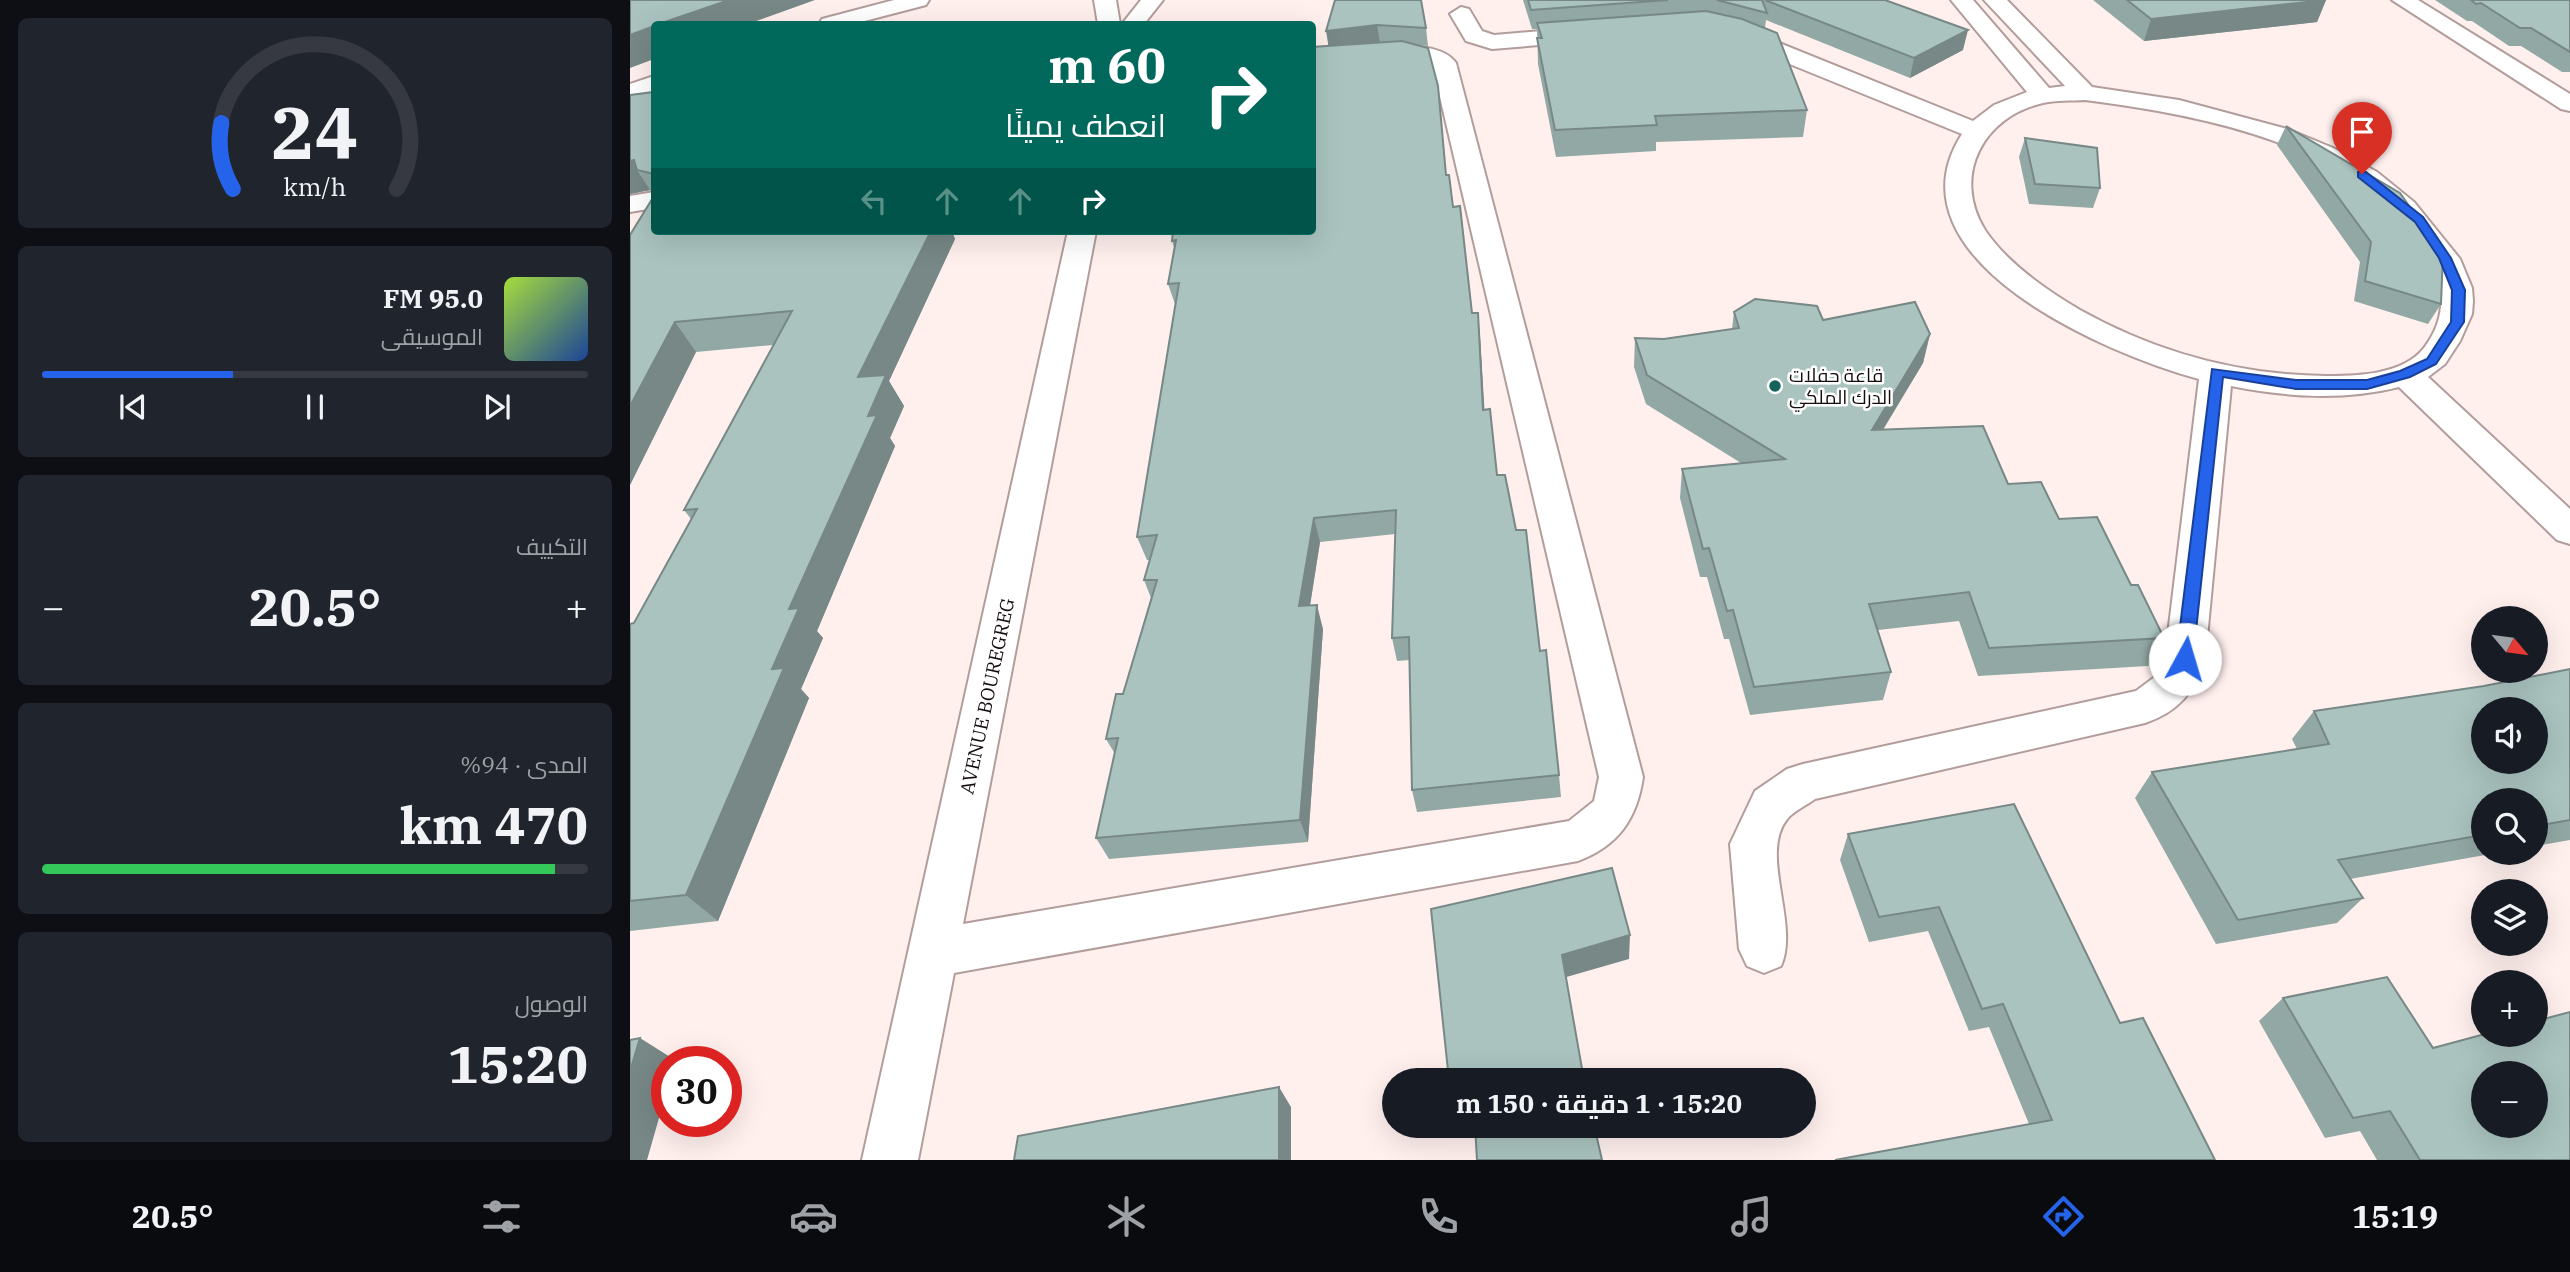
<!DOCTYPE html>
<html lang="ar">
<head>
<meta charset="utf-8">
<style>
	:root { --surface:#171b24; --page:#20242c; --text:#f1f3f6; --muted:#9ea1a6; --line:#363941; --accent:#2563eb }
	body { margin:0; font-family:"IBM Plex Serif",Cairo,serif; background:var(--page); color:var(--text); direction:rtl; height:100vh; display:flex; flex-direction:column; font-size:26px; white-space:nowrap }
	* { box-sizing:border-box; margin:0 }
	p { font-size:23px; color:var(--muted) }
	.icon { flex:none; width:38px; height:38px; fill:none; stroke:currentColor; stroke-width:2; stroke-linecap:round; stroke-linejoin:round }
	.map { position:relative; flex:1; overflow:hidden; direction:ltr }
	.sheet { display:flex; flex-direction:column; gap:18px; padding:18px; background:#0d0f14; width:630px }
	.sheet>* { flex:none }
	.top-card { position:absolute; left:21px; top:21px; width:665px; height:214px; border-radius:7px; box-shadow:0 7px 28px #0002; direction:rtl; background:#00695c; color:#fff; overflow:hidden }
	.needle { width:46px; rotate:119deg }
	.tools { position:absolute; left:1841px; top:606px; display:grid; gap:14px }
	.tools a { display:grid; place-items:center; width:77px; height:77px; border-radius:50%; background:var(--surface); box-shadow:0 7px 28px #0002; font-size:35px }
	.speed { position:absolute; left:21px; top:1046px; display:flex; gap:14px; font-size:35px; font-weight:700; text-align:center }
	.speed>* { display:grid; place-content:center; width:91px; height:91px; border-radius:50%; background:var(--surface); box-shadow:0 7px 28px #0002; line-height:1 }
	.speed .limit { border:10px solid #d22; background:#fff; color:#111 }
	.pin { position:absolute; display:grid; place-items:center; width:60px; height:60px; color:#fff; margin:-72px -30px; border-radius:50% 50% 50% 0; rotate:-45deg; box-shadow:0 0 7px #0007 }
	.pin .icon { rotate:45deg }
	.me { position:absolute; width:77px; margin:-38px; rotate:6deg; stroke-linejoin:round; filter:drop-shadow(0 0 5px #0008) }
	.turn { display:flex; align-items:center; gap:24px; height:147px; padding:0 35px; font-size:32px }
	.turn .icon { width:91px; height:91px; stroke-width:2.5 }
	.turn b { display:block; font-size:49px; line-height:60px }
	.lanes { display:flex; align-items:center; height:66px; padding:0 35px; background:#0003; justify-content:center; gap:35px; direction:ltr }
	.lanes .off { opacity:.35 }
	.big { font-size:52px; font-weight:700; line-height:1.1 }
	.sheet .tile { flex:1; display:flex; flex-direction:column; justify-content:center; gap:10px; min-width:0; padding:0 24px; border-radius:10px; background:var(--page) }
	.sheet .dial { align-items:center; gap:0 }
	.dial svg { height:182px; overflow:visible; fill:none; stroke:var(--line); stroke-width:7; stroke-linecap:round; text-anchor:middle }
	.dial text { fill:var(--text); stroke:none }
	.song { display:flex; align-items:center; gap:21px }
	.cover { width:84px; height:84px; border-radius:10px; background:linear-gradient(135deg,hsl(80 70% 55%),hsl(220 70% 35%)) }
	.played { height:7px; border-radius:4px; background:linear-gradient(90deg,var(--accent) 35%,var(--line) 35%) }
	.keys { display:flex; justify-content:space-around; direction:ltr }
	.heat { display:flex; justify-content:space-between; align-items:center; font-size:38px; direction:ltr }
	.charge { height:10px; border-radius:5px; background:linear-gradient(90deg,#34c759 94%,var(--line) 0) }
	.trip { position:absolute; left:752px; top:1068px; width:434px; height:70px; border-radius:35px; background:var(--surface); box-shadow:0 7px 28px #0002; font-weight:700; line-height:70px; text-align:center; direction:rtl }
	.dock { display:flex; height:112px; justify-content:space-around; align-items:center; background:#090b0e; color:var(--muted) }
	.dock .icon { width:49px; height:49px }
	.dock .current { color:var(--accent) }
	.dock b { font-size:32px; color:var(--text) }
	main { display:flex; flex:1; min-height:0 }
	.map>svg:first-child { display:block }
</style>
</head>
<body>
<main>
<div class="map">
<svg width="1940" height="1160" viewBox="0 0 1940 1160">
	<rect width="100%" height="100%" fill="#fff0ee"/>
	<g fill="none" stroke-linecap="round" stroke-linejoin="round">
		<defs>
			<g id="minor">
				<polygon points="464,0 486,0 490,24 468,24"/>
				<polygon points="511,0 533,0 514,24 492,24"/>
				<path d="M1321,0h22l76,88 16,-2 -81,-86h23l85,87 87,13 108,29 46,19 44,24 37,30 46,57 12,29 1,13 -1,13 -12,27 -15,23 -17,13 142,132v35l-13,-4 -158,-153c-56,14 -112,10 -168,-1l-26,273c-10,33 -27,53 -60,64l-330,76c-8,6 -21,12 -27,19 -30,35 12,105 -7,148l-17,7 -17,-7 -8,-17 -9,-105 25,-53 32,-22 16,-5 333,-73 20,-15 9,-17 34,-280c-90,-24 -317,-120 -237,-245l-236,-96 -3,-5 3,-5h16l231,93 21,-16 33,-13zM1455,100c117,15 276,44 342,154 19,31 20,64 -3,94 -21,27 -67,28 -99,28 -86,-1 -170,-24 -245,-66 -34,-20 -73,-47 -95,-80 -34,-55 -1,-114 58,-127 14,-3 28,-2 42,-3z"/>
				<polygon points="1762,0 1788,0 1940,94 1940,111 1931,109"/>
				<polygon points="831,7 839,9 852,31 864,35 958,27 969,34 958,41 862,49 836,41 820,14"/>
				<path d="M750,46c22,0 62,-3 76,17l187,714c-6,42 -25,69 -65,84l-624,112 -36,187h-56l206,-929h28l-133,693 606,-103 25,-20 5,-24 -166,-710c-35,-17 -84,-4 -121,0v-14z"/>
				<polygon points="24,192 24,208 0,212 0,196"/>
			</g>
			<g id="tertiary">
				<polygon points="264,0 299,0 296,5 223,24 189,24 192,19"/>
				<polygon points="24,76 24,91 0,99 0,84"/>
			</g>
		</defs>
		<use href="#minor" stroke="#b39d9b" stroke-width="4"/>
		<use href="#tertiary" stroke="#b39d9b" stroke-width="4"/>
		<use href="#minor" fill="#fff" fill-rule="evenodd"/>
		<use href="#tertiary" fill="#fff" fill-rule="evenodd"/>
	</g>
	<g fill="#92a8a4">
		<polygon points="705,0 796,28 798,46 788,45 823,207 842,313 850,337 854,410 867,475 910,651 929,775 931,797 787,812 782,790 780,660 767,661 762,638 765,534 690,542 680,606 693,629 678,842 479,859 466,838 485,754 476,739 493,694 521,598 514,580 520,560 517,560 507,537 546,307 538,284 545,250 542,241 698,46"/>
		<polygon points="893,0 1255,0 1333,50 1280,78 1136,20 1135,28 1177,110 1173,137 1026,142 1026,151 926,157 908,64 907,29 902,29"/>
		<polygon points="1463,0 1696,0 1687,22 1514,41"/>
		<polygon points="1805,0 1940,0 1940,72 1932,72 1891,46 1879,46 1842,21 1837,21"/>
		<polygon points="24,92 24,231 323,234 325,239 259,381 274,406 260,438 265,446 187,631 193,638 171,689 179,698 88,921 0,931 0,624 4,623 61,519 54,510 143,345 66,352 0,485 24,196 20,190 0,194 0,95"/>
		<polygon points="1656,126 1811,304 1798,324 1724,301 1730,262 1647,145"/>
		<polygon points="1395,138 1470,188 1463,208 1399,204 1389,157"/>
		<polygon points="1104,312 1193,320 1300,334 1293,363 1253,430 1378,484 1429,519 1501,585 1534,638 1518,666 1348,676 1329,621 1248,630 1261,672 1253,700 1120,715 1099,639 1094,639 1077,577 1070,577 1050,498 1052,469 1111,463 1016,404 1004,367 1005,338 1034,339 1102,329"/>
		<polygon points="1940,669 1940,840 1906,846 1906,800 1853,800 1853,852 1872,852 1720,879 1733,898 1707,923 1586,944 1505,798 1522,772 1667,749 1662,739 1684,711 1854,686"/>
		<polygon points="1218,834 1490,1023 1585,1160 1399,1124 1359,1027 1339,1031 1298,931 1239,942 1210,860"/>
		<polygon points="1653,998 1803,1048 1940,1160 1747,1160 1730,1131 1695,1138 1629,1021"/>
	</g>
	<g fill="#778886">
		<polygon points="99,0 185,0 118,24 29,24"/>
		<polygon points="1696,0 1687,22 1514,41 1521,19"/>
		<polygon points="747,25 750,43 699,49 696,31"/>
		<polygon points="24,26 24,59 0,68 0,35"/>
		<polygon points="1338,30 1333,50 1280,78 1284,58"/>
		<polygon points="4,160 7,170 20,190 0,194 0,161"/>
		<polygon points="301,231 324,231 323,234 325,239 259,381 274,406 260,438 265,446 187,631 193,638 171,689 179,698 88,921 56,895 142,669 159,609 238,416 228,377"/>
		<polygon points="848,313 850,337 856,434 853,410"/>
		<polygon points="45,322 66,352 0,485 0,406"/>
		<polygon points="1300,334 1293,363 1235,459 1242,430"/>
		<polygon points="684,518 690,542 676,630 669,606"/>
		<polygon points="687,605 693,629 678,842 670,820"/>
		<polygon points="1000,935 999,959 933,978 932,955"/>
		<polygon points="10,1038 45,1060 45,1062 37,1062 37,1090 17,1160 0,1160 0,1071"/>
		<polygon points="649,1087 661,1107 661,1160 649,1160"/>
	</g>
	<g fill="#aac3bf" stroke="#778886" stroke-width="2" fill-rule="evenodd">
		<polygon points="0,0 99,0 29,24 24,24 24,26 0,35"/>
		<polygon points="705,0 791,0 796,28 747,25 696,31"/>
		<polygon points="898,0 1038,0 901,10"/>
		<polygon points="1087,0 1132,0 1137,13"/>
		<polygon points="1135,0 1255,0 1338,30 1284,58"/>
		<polygon points="1497,0 1696,0 1521,19"/>
		<polygon points="1841,0 1940,0 1940,52 1901,28 1890,28 1851,3 1846,4"/>
		<polygon points="1076,11 1112,19 1147,33 1177,110 1025,116 1027,125 925,130 907,38 912,38 907,23"/>
		<polygon points="772,41 798,48 808,86 816,175 819,175 823,207 830,206 842,313 848,313 853,410 860,409 867,475 875,475 886,530 896,530 910,651 916,650 929,775 782,790 779,637 762,638 766,510 684,518 669,606 687,605 670,820 466,838 488,738 476,739 486,694 493,694 527,580 514,580 527,535 507,537 549,283 538,284 546,240 542,241 543,231 682,231 682,47"/>
		<polygon points="24,92 24,174 7,170 4,160 0,161 0,95"/>
		<polygon points="1656,126 1770,193 1813,254 1811,304 1735,281 1741,242"/>
		<polygon points="1395,138 1467,148 1470,188 1405,184"/>
		<polygon points="24,196 24,231 301,231 228,377 256,375 238,416 247,415 159,609 169,608 142,669 154,668 56,895 0,901 0,624 4,623 67,509 54,510 162,311 45,322 0,406 0,235"/>
		<polygon points="1125,299 1187,306 1193,320 1285,302 1300,334 1242,430 1353,426 1378,484 1411,482 1429,519 1467,517 1501,585 1508,585 1534,638 1359,648 1339,592 1239,604 1261,672 1124,687 1103,610 1097,611 1079,548 1073,549 1052,469 1155,459 1017,375 1005,338 1034,339 1109,328 1104,312"/>
		<path d="M1940,669v151l-34,6v-26h-53v35l-145,25 25,38 -125,22 -86,-148 177,-28 -15,-33 170,-25zM1853,709h53v52h-53z"/>
		<polygon points="1384,804 1490,1023 1513,1018 1585,1160 1205,1160 1422,1120 1373,1004 1352,1009 1309,907 1249,917 1218,834"/>
		<polygon points="982,868 1000,935 932,955 954,1080 819,1080 801,909"/>
		<path d="M1757,977l46,71 52,-14h51v-13l34,-9v148h-150l-30,-49 -37,7 -70,-120zM1853,1073h53v52h-53z"/>
		<polygon points="10,1038 0,1071 0,1040"/>
		<polygon points="649,1087 649,1160 384,1160 388,1136"/>
		<polygon points="845,1125 964,1125 972,1160 847,1160"/>
	</g>
	<polygon fill="#2563eb" stroke="#184099" stroke-width="2" points="1728,172 1736,172 1793,217 1821,258 1835,290 1834,322 1806,364 1780,377 1737,389 1666,389 1593,377 1563,659 1561,664 1549,664 1546,659 1582,369 1666,380 1737,380 1770,371 1797,359 1821,322 1822,290 1809,258 1785,222 1728,177"/>
	<circle fill="#16635c" stroke="#fff" stroke-width="2.5" cx="1145" cy="386" r="7"/>
	<g text-anchor="middle" dominant-baseline="central" stroke-width="5" stroke-linejoin="round" paint-order="stroke">
		<g font-size="19" fill="#140c0c" stroke="#fff" text-anchor="start">
			<text x="1159" y="375">قاعة حفلات<tspan x="1159" dy="22">الدرك الملكي</tspan></text>
		</g>
		<g font-size="19" fill="#140c0c" stroke="#fff">
			<text transform="translate(357 696) rotate(-78)">AVENUE BOUREGREG</text>
		</g>
	</g>
</svg>
<div class="tools">
<a><svg class="needle" viewBox="-14 -14 28 28"><path d="M0-13l5 13h-10z" fill="#e53935"/><path d="M0 13l5-13h-10z" fill="#9ea1a6"/></svg></a>
<a><svg class="icon" aria-label="sound" viewBox="0 0 24 24"><path d="M4 9h4l5-4v14l-5-4H4zM17 9q2 3 0 6"/></svg></a>
<a><svg class="icon" aria-label="search" viewBox="0 0 24 24"><circle cx="10" cy="10" r="6"/><path d="M15 15l6 6"/></svg></a>
<a><svg class="icon" aria-label="layers" viewBox="0 0 24 24"><path d="M12 4l9 5-9 5-9-5zM3 14l9 5 9-5"/></svg></a>
<a>+</a>
<a>−</a>
</div>
<div class="speed"><div class="limit">30</div></div>
<div class="pin" style="left:1732px;top:174px;background:#d93025"><svg class="icon" aria-label="arrive" viewBox="0 0 24 24"><path d="M6 21V4h12l-3 4 3 4H6"/></svg></div>
<svg class="me" style="left:1555px;top:659px" viewBox="-20 -20 40 40"><circle r="19" fill="#fff"/><path d="M0-13L10 11 0 6-10 11z" fill="#2563eb"/></svg>
<div class="trip">15:20 · 1 دقيقة · 150 m</div>
<div class="top-card">
<div class="turn"><svg class="icon" aria-label="right" viewBox="0 0 24 24"><path d="M7 20v-9h11M14 6l5 5-5 5"/></svg><div><b>60 m</b>انعطف يمينًا</div></div>
<div class="lanes"><svg class="icon off" aria-label="left" viewBox="0 0 24 24"><path d="M17 20v-9H6M10 6l-5 5 5 5"/></svg><svg class="icon off" aria-label="ahead" viewBox="0 0 24 24"><path d="M12 20V5M6 11l6-6 6 6"/></svg><svg class="icon off" aria-label="ahead" viewBox="0 0 24 24"><path d="M12 20V5M6 11l6-6 6 6"/></svg><svg class="icon" aria-label="right" viewBox="0 0 24 24"><path d="M7 20v-9h11M14 6l5 5-5 5"/></svg></div>
</div>
</div>
<section class="sheet">
<div class="tile dial"><svg viewBox="0 0 100 80">
<path d="M14 69A42 42 0 1 1 86 69"/>
<path d="M14 69A42 42 0 0 1 9 40" stroke="#2563eb"/>
<text x="50" y="56" font-size="32" font-weight="700">24</text>
<text x="50" y="72" font-size="11">km/h</text>
</svg></div>
<div class="tile">
<div class="song"><i class="cover"></i><div><b>95.0 FM</b><p>الموسيقى</p></div></div>
<div class="played"></div>
<div class="keys"><svg class="icon" aria-label="previous" viewBox="0 0 24 24"><path d="M18 5L8 12l10 7zM5 5v14"/></svg><svg class="icon" aria-label="pause" viewBox="0 0 24 24"><path d="M8 5v14M16 5v14"/></svg><svg class="icon" aria-label="next" viewBox="0 0 24 24"><path d="M6 5l10 7-10 7zM19 5v14"/></svg></div>
</div>
<div class="tile"><p>التكييف</p>
<div class="heat"><a>−</a><b class="big">20.5°</b><a>+</a></div>
</div>
<div class="tile"><p>المدى · 94%</p><b class="big">470 km</b><div class="charge"></div></div>
<div class="tile"><p>الوصول</p><b class="big">15:20</b></div>
</section>
</main>
<nav class="dock">
<b>15:19</b>
<svg class="icon current" aria-label="directions" viewBox="0 0 24 24"><path d="M12 3l9 9-9 9-9-9zM9 14v-3h6M13 9l2 2-2 2"/></svg>
<svg class="icon" aria-label="music" viewBox="0 0 24 24"><path d="M9 18V5l10-2v13"/><circle cx="6" cy="18" r="3"/><circle cx="16" cy="16" r="3"/></svg>
<svg class="icon" aria-label="phone" viewBox="0 0 24 24"><path d="M5 4h4l2 5-3 2q2 4 5 5l2-3 5 2v4C11 20 4 13 5 4z"/></svg>
<svg class="icon" aria-label="climate" viewBox="0 0 24 24"><path d="M12 3v18M4 7l16 10M4 17L20 7"/></svg>
<svg class="icon" aria-label="car" viewBox="0 0 24 24"><path d="M5 17H2v-5l4-1 3-4h7l3 4 3 1v5h-3M9 17h6M6 11h13"/><circle cx="7" cy="17" r="2"/><circle cx="17" cy="17" r="2"/></svg>
<svg class="icon" aria-label="filters" viewBox="0 0 24 24"><path d="M4 7h16M4 17h16"/><circle cx="9" cy="7" r="2"/><circle cx="15" cy="17" r="2"/></svg>
<b>20.5°</b>
</nav>
</body>
</html>
